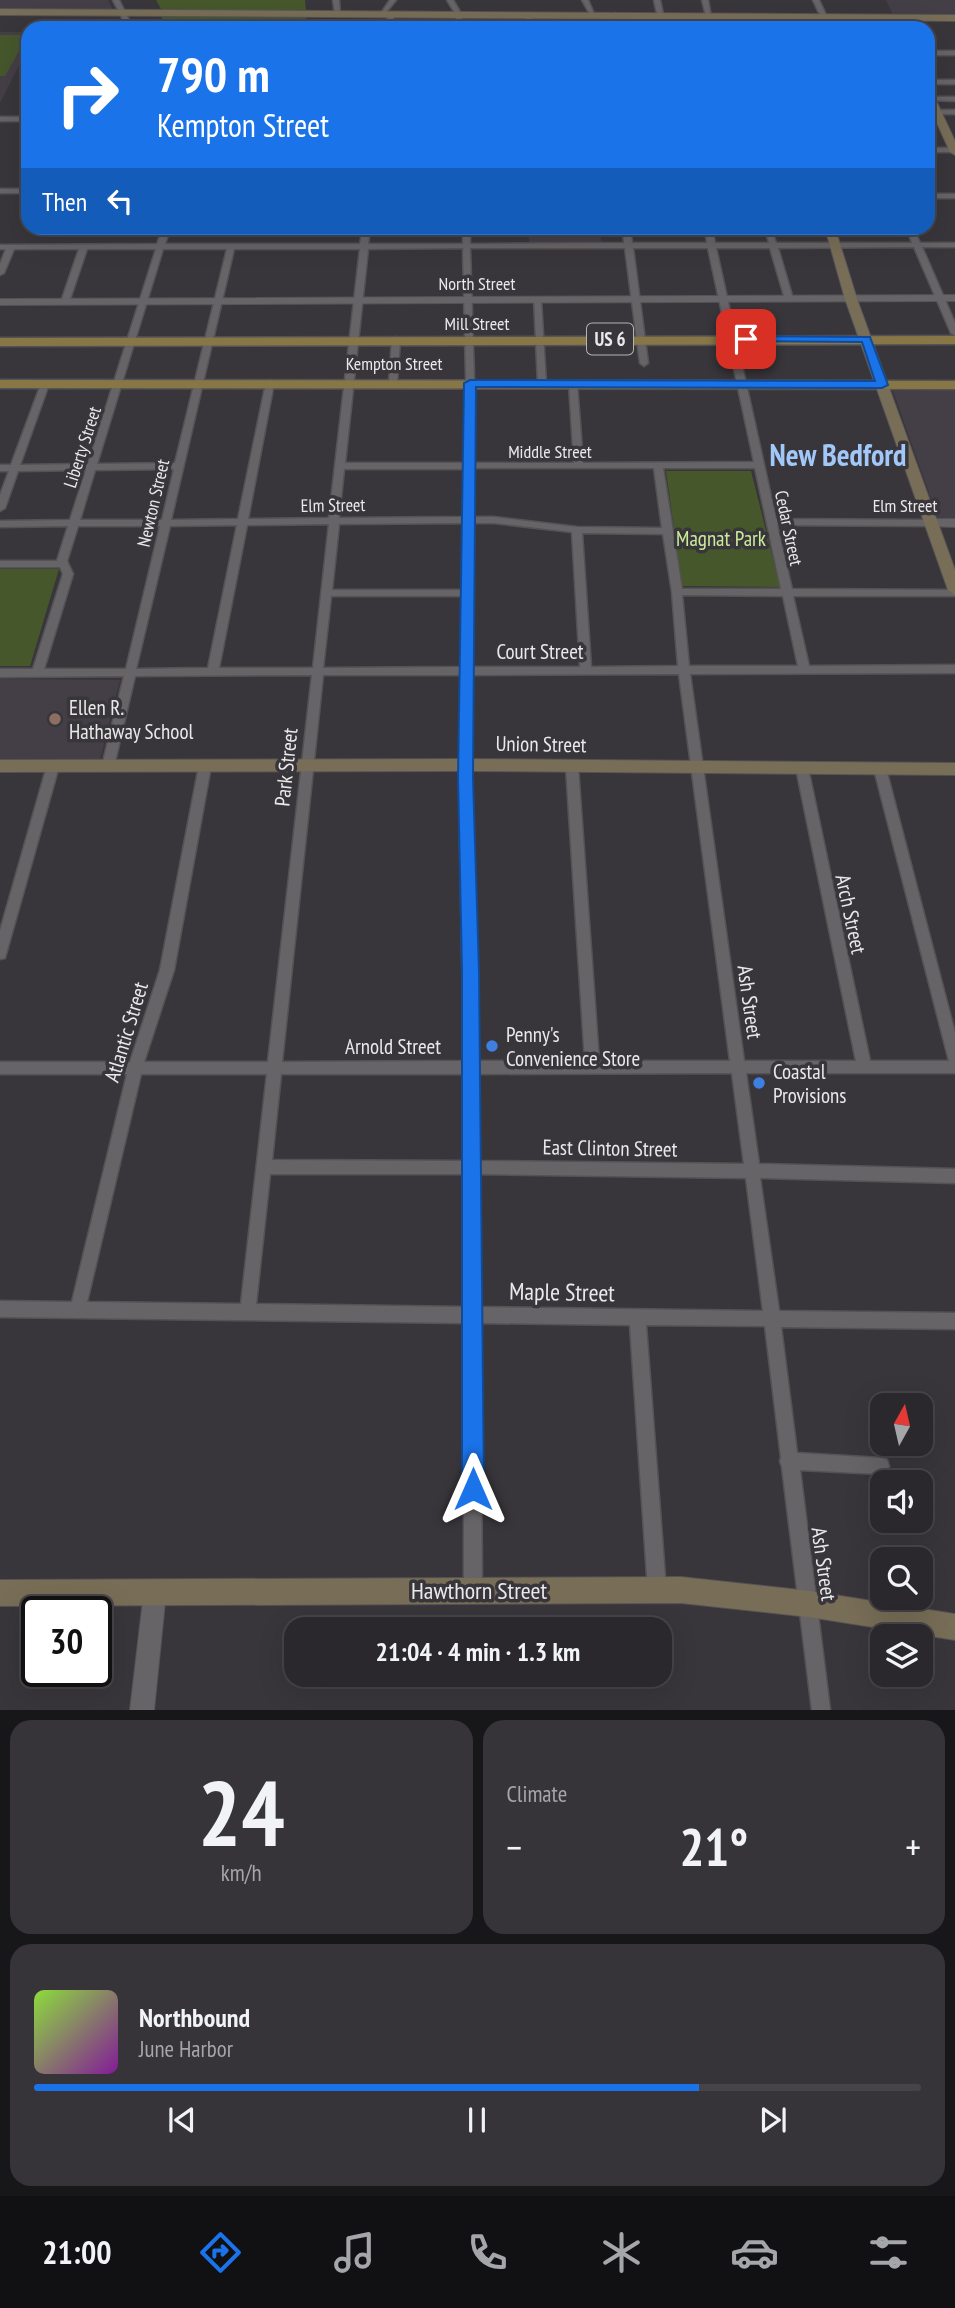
<!DOCTYPE html>
<html lang="en">
<head>
<meta charset="utf-8">
<style>
	:root { --surface:#2a282c; --page:#363438; --text:#f1f3f6; --muted:#a5a6a9; --line:#464448; --accent:#1a73e8 }
	body { margin:0; font-family:"PT Sans Narrow",sans-serif; background:var(--page); color:var(--text); height:100vh; display:flex; flex-direction:column; font-size:26px; white-space:nowrap }
	* { box-sizing:border-box; margin:0 }
	p { font-size:23px; color:var(--muted) }
	.icon { flex:none; width:38px; height:38px; fill:none; stroke:currentColor; stroke-width:2; stroke-linecap:round; stroke-linejoin:round }
	.map { position:relative; height:1710px; overflow:hidden }
	.drawer { display:flex; flex-direction:column; gap:10px; padding:10px; background:#171618; flex:1 }
	.drawer>* { flex:none }
	.top-card { position:absolute; left:21px; top:21px; width:914px; height:214px; border-radius:21px; box-shadow:0 7px 28px #0002,0 0 0 2px var(--line); background:#1a73e8; color:#fff; overflow:hidden }
	.needle { width:46px; rotate:8deg }
	.buttons { position:absolute; left:870px; top:1393px; display:grid; gap:14px }
	.buttons a { display:grid; place-items:center; width:63px; height:63px; border-radius:14px; background:var(--surface); box-shadow:0 7px 28px #0002,0 0 0 2px var(--line); font-size:35px }
	.speed { position:absolute; left:21px; top:1596px; display:flex; gap:14px; font-size:35px; font-weight:700; text-align:center }
	.speed>* { display:grid; place-content:center; width:91px; height:91px; border-radius:50%; background:var(--surface); box-shadow:0 7px 28px #0002,0 0 0 2px var(--line); line-height:1 }
	.speed .limit { border:4px solid #111; border-radius:10px; background:#fff; color:#111 }
	.pin { position:absolute; display:grid; place-items:center; width:60px; height:60px; color:#fff; margin:-30px; border-radius:14px; box-shadow:0 4px 10px #0006 }
	.me { position:absolute; width:77px; margin:-38px; rotate:0deg; stroke-linejoin:round; filter:drop-shadow(0 0 5px #0008) }
	.turn { display:flex; align-items:center; gap:24px; height:147px; padding:0 21px; font-size:32px }
	.turn .icon { width:91px; height:91px; stroke-width:2.5 }
	.turn b { display:block; font-size:49px; line-height:60px }
	.then { display:flex; align-items:center; height:66px; padding:0 21px; background:#0003; gap:14px; font-size:26px }
	.big { font-size:52px; font-weight:700; line-height:1.1 }
	.drawer .tile { flex:1; display:flex; flex-direction:column; justify-content:center; gap:10px; min-width:0; padding:0 24px; border-radius:21px; background:var(--page) }
	.drawer .dial { align-items:center; gap:0 }
	.dial b { font-size:91px; line-height:1 }
	.song { display:flex; align-items:center; gap:21px }
	.cover { width:84px; height:84px; border-radius:10px; background:linear-gradient(135deg,hsl(90 70% 55%),hsl(290 70% 35%)) }
	.played { height:7px; border-radius:4px; background:linear-gradient(90deg,var(--accent) 75%,var(--line) 75%) }
	.keys { display:flex; justify-content:space-around; direction:ltr }
	.heat { display:flex; justify-content:space-between; align-items:center; font-size:38px; direction:ltr }
	.drawer .tiles { flex:1; display:grid; gap:10px; grid-template-columns:1fr 1fr }
	.tile:last-child { grid-column:span 2 }
	.trip { position:absolute; left:284px; top:1617px; width:388px; height:70px; border-radius:21px; background:var(--surface); box-shadow:0 7px 28px #0002,0 0 0 2px var(--line); font-weight:700; line-height:70px; text-align:center }
	.tabs { display:flex; height:112px; justify-content:space-around; align-items:center; background:#111012; color:var(--muted) }
	.tabs .icon { width:49px; height:49px }
	.tabs .on { color:var(--accent) }
	.tabs b { font-size:32px; color:var(--text) }
	.map>svg:first-child { display:block }
</style>
</head>
<body>
<div class="map">
<svg width="955" height="1710" viewBox="0 0 955 1710">
	<rect width="100%" height="100%" fill="#38363a"/>
	<g fill="#443e47">
		<polygon points="0,0 108,0 113,10 0,10"/>
		<polygon points="886,0 955,0 955,16 893,15"/>
		<polygon points="0,32 28,32 28,48 0,103"/>
		<polygon points="529,228 600,228 601,243 529,243"/>
		<polygon points="955,390 955,518 938,518 893,391"/>
		<polygon points="0,679 120,680 100,759 0,759"/>
	</g>
	<g fill="#46572c">
		<polygon points="156,0 305,0 306,11 162,11"/>
		<polygon points="161,15 306,16 307,28 164,28"/>
		<polygon points="0,35 28,35 5,76 0,76"/>
		<polygon points="666,471 751,471 780,587 682,586"/>
		<polygon points="0,569 59,569 30,666 0,666"/>
	</g>
	<g fill="none" stroke-linecap="round" stroke-linejoin="round">
		<defs>
			<g id="minor">
				<polygon points="113,0 119,0 133,28 127,28"/>
				<polygon points="333,0 339,0 340,15 335,14"/>
				<polygon points="390,0 396,0 383,16 379,16"/>
				<polygon points="447,0 453,0 462,15 462,28 456,28 456,15"/>
				<polygon points="582,0 588,0 595,16 591,16"/>
				<polygon points="654,0 660,0 666,28 660,28"/>
				<polygon points="702,0 708,0 711,17 706,16"/>
				<polygon points="813,0 819,0 832,28 826,28"/>
				<polygon points="391,13 394,15 392,28 386,28 388,15"/>
				<polygon points="528,13 531,15 533,28 527,28 525,15"/>
				<polygon points="615,13 618,15 620,28 614,28 612,15"/>
				<rect x="928" y="51" width="27" height="4"/>
				<rect x="928" y="80" width="27" height="4"/>
				<polygon points="930,97 955,97 955,101 928,100 928,98"/>
				<rect x="928" y="110" width="27" height="4"/>
				<rect x="0" y="117" width="28" height="4"/>
				<rect x="928" y="148" width="27" height="4"/>
				<rect x="0" y="189" width="28" height="4"/>
				<rect x="928" y="194" width="27" height="4"/>
				<path d="M163,228h7l-5,16h195l3,-16h7l-2,16h95v-16h7v16l154,-1 -1,-15h7l2,15h75l-2,-15h7l3,15h54l-4,-15h6l5,15h136l-5,-15h6l7,15h35v4h-33l33,76v13l-4,-3 -37,-86 -136,1 15,51 -4,2 -4,-2 -15,-51h-54l60,271 155,1 5,3 -5,3 -154,-1 15,64 163,1v6h-162l16,70 146,-1v8l-265,1 54,387h112l-60,-293 6,-4 6,4 62,293h79l-75,-292 6,-4 6,4 69,264v40h-209l13,91 196,5v14l-195,-5 19,133 176,2v16l-174,-2 16,126 84,5 6,2 2,6 -2,6 -6,2 -81,-4 30,240h-18l-30,-243 -2,-6 1,-4 -16,-131 -119,-1 20,265 -3,6 -6,3 -6,-3 -3,-6 -18,-265 -150,-2 2,267 -3,6 -6,3 -6,-3 -3,-6v-267l-464,-6v-16l72,1 55,-228h-127v-12h130l30,-92 39,-204 6,-4 6,4 -37,204 -30,92h124l44,-387 -177,1 -21,90 -6,4 -6,-4 22,-90 -124,1v-8h33l30,-95 -3,-7h-60v-6h57l11,-35 -68,1v-6l70,-1 16,-50 -68,1 -13,37 -5,3v-16l9,-24h-9v-6h11l30,-81 4,-3 4,3 -29,81 68,-1 68,-215h-69l-18,53 -4,2 -4,-2 18,-53h-65l-10,24 -4,2v-11l6,-15h-6v-4l157,-1zM463,248l3,130 -2,85h-119l23,-214zM470,248h155l15,115 4,3 4,-3 -15,-115h75l46,214 -171,1 -6,-79 -4,-3 -4,3 5,79h-100v-85zM163,249h64l-52,214 -78,1zM234,249h126l-31,269 -81,1 26,-136 -4,-3 -4,3 -28,136 -67,1zM474,468h180l8,60 -85,-1 -83,-10h-21zM663,468h92l26,121h-99zM174,469l-12,51h-82l15,-50zM344,469h120l-1,48 -124,1zM463,523l-1,67h-130l7,-66zM473,523h21l78,9 8,135h-108zM329,524l-16,144h-94l28,-143zM237,525l-29,143 -72,1 34,-143zM78,526h82l-34,143h-82l29,-95 -6,-13zM582,533l81,1 9,58 6,74 -87,1zM682,595l101,1 15,70h-109zM331,596h131l-1,71 -138,1zM679,674l51,387h-131l-21,-294 -6,-4 -6,4 19,294h-108l-6,-283 1,-103zM323,675h138l-2,103 5,283 -182,1zM732,1073l12,91 -266,-3 -1,-87zM141,1074h126l-26,230 -154,-2zM281,1074h183v87l-192,-1zM270,1174h194v133l-208,-3zM478,1174l268,4 17,133 -284,-4z"/>
				<polygon points="534,298 541,300 546,384 542,387 538,384"/>
				<polygon points="396,337 400,340 397,383 393,386 389,383 392,340"/>
				<polygon points="53,762 59,766 6,954 5,958 0,959 0,931 47,766"/>
			</g>
			<g id="tertiary">
				<polygon points="955,295 955,301 0,305 0,299"/>
				<polygon points="931,519 955,519 955,527 927,526 925,523"/>
				<polygon points="155,1581 163,1584 166,1592 154,1710 130,1710 144,1592 147,1584"/>
			</g>
			<g id="secondary">
				<polygon points="0,9 955,15 955,21 0,15"/>
				<polygon points="928,91 933,94 955,141 955,155 950,152 928,103"/>
				<polygon points="825,228 835,228 857,299 955,570 955,595 948,590 845,299"/>
				<polygon points="465,759 955,763 955,775 465,771 0,772 0,760"/>
				<polygon points="681,1577 809,1591 955,1614 955,1640 809,1617 681,1603 0,1606 0,1580"/>
			</g>
			<g id="primary">
				<polygon points="955,336 955,344 0,346 0,338"/>
				<polygon points="0,380 955,381 955,389 0,388"/>
			</g>
		</defs>
		<use href="#minor" stroke="#545255" stroke-width="3"/>
		<use href="#tertiary" stroke="#545255" stroke-width="2"/>
		<use href="#secondary" stroke="#545255" stroke-width="2"/>
		<use href="#primary" stroke="#545255" stroke-width="3"/>
		<use href="#minor" fill="#676468" fill-rule="evenodd"/>
		<use href="#tertiary" fill="#676468" fill-rule="evenodd"/>
		<use href="#secondary" fill="#786e57" fill-rule="evenodd"/>
		<use href="#primary" fill="#887746" fill-rule="evenodd"/>
	</g>
	<polygon fill="#1a73e8" stroke="#114b97" stroke-width="2" points="746,336 870,337 888,385 882,388 476,387 473,778 479,971 484,1489 481,1497 473,1500 465,1497 462,1489 462,971 458,778 464,383 470,380 875,381 862,342 742,341 740,339"/>
	<circle fill="#8d6e63" stroke="#38363a" stroke-width="2.5" cx="55" cy="719" r="7"/>
	<g fill="#3f7fe0" stroke="#38363a" stroke-width="2.5">
		<circle cx="492" cy="1046" r="7"/>
		<circle cx="759" cy="1083" r="7"/>
	</g>
	<g text-anchor="middle" dominant-baseline="central" stroke-width="7" stroke-linejoin="round" paint-order="stroke">
		<g font-size="18" fill="#e9e8ea" stroke="#38363a">
			<text x="477" y="283">North Street</text>
			<text x="477" y="323">Mill Street</text>
			<text x="394" y="363">Kempton Street</text>
			<text transform="translate(82 447) rotate(-72)">Liberty Street</text>
			<text x="550" y="451">Middle Street</text>
			<text transform="translate(153 503) rotate(-77)">Newton Street</text>
			<text transform="translate(333 505) rotate(-1)">Elm Street</text>
			<text x="905" y="505">Elm Street</text>
			<text transform="translate(789 528) rotate(78)">Cedar Street</text>
		</g>
		<rect fill="#38363a" stroke="#b4b3b5" stroke-width="2" x="587" y="323.5" width="46" height="31" rx="5"/>
		<g font-size="19" font-weight="bold" fill="#e9e8ea">
			<text x="610" y="339">US 6</text>
		</g>
		<g font-size="21" fill="#caec99" stroke="#38363a">
			<text x="721" y="538">Magnat Park</text>
		</g>
		<g font-size="21" fill="#e9e8ea" stroke="#38363a">
			<text x="540" y="651">Court Street</text>
			<text transform="translate(541 744) rotate(1)">Union Street</text>
			<text transform="translate(286 767) rotate(-84)">Park Street</text>
			<text transform="translate(851 914) rotate(78)">Arch Street</text>
			<text transform="translate(750 1002) rotate(82)">Ash Street</text>
			<text transform="translate(126 1032) rotate(-73)">Atlantic Street</text>
			<text x="393" y="1046">Arnold Street</text>
			<text transform="translate(610 1148) rotate(1)">East Clinton Street</text>
			<text transform="translate(824 1564) rotate(82)">Ash Street</text>
		</g>
		<g font-size="21" fill="#e9e8ea" stroke="#38363a" text-anchor="start">
			<text x="69" y="707">Ellen R.<tspan x="69" dy="24">Hathaway School</tspan></text>
			<text x="506" y="1034">Penny's<tspan x="506" dy="24">Convenience Store</tspan></text>
			<text x="773" y="1071">Coastal<tspan x="773" dy="24">Provisions</tspan></text>
		</g>
		<g font-size="24" fill="#e9e8ea" stroke="#38363a">
			<text transform="translate(562 1292) rotate(1)">Maple Street</text>
			<text x="479" y="1590">Hawthorn Street</text>
		</g>
		<g font-size="30" font-weight="bold" fill="#a1c8f8" stroke="#38363a">
			<text x="838" y="454">New Bedford</text>
		</g>
	</g>
</svg>
<div class="buttons">
<a><svg class="needle" viewBox="-14 -14 28 28"><path d="M0-13l5 13h-10z" fill="#e53935"/><path d="M0 13l5-13h-10z" fill="#a5a6a9"/></svg></a>
<a><svg class="icon" aria-label="sound" viewBox="0 0 24 24"><path d="M4 9h4l5-4v14l-5-4H4zM17 9q2 3 0 6"/></svg></a>
<a><svg class="icon" aria-label="search" viewBox="0 0 24 24"><circle cx="10" cy="10" r="6"/><path d="M15 15l6 6"/></svg></a>
<a><svg class="icon" aria-label="layers" viewBox="0 0 24 24"><path d="M12 4l9 5-9 5-9-5zM3 14l9 5 9-5"/></svg></a>
</div>
<div class="speed"><div class="limit">30</div></div>
<div class="pin" style="left:746px;top:339px;background:#d93025"><svg class="icon" aria-label="arrive" viewBox="0 0 24 24"><path d="M6 21V4h12l-3 4 3 4H6"/></svg></div>
<svg class="me" style="left:473px;top:1489px" viewBox="-20 -20 40 40"><path d="M0-17L14 15 0 8-14 15z" fill="#1a73e8" stroke="#fff" stroke-width="4"/></svg>
<div class="trip">21:04 · 4 min · 1.3 km</div>
<div class="top-card">
<div class="turn"><svg class="icon" aria-label="right" viewBox="0 0 24 24"><path d="M7 20v-9h11M14 6l5 5-5 5"/></svg><div><b>790 m</b>Kempton Street</div></div>
<div class="then">Then<svg class="icon" aria-label="left" viewBox="0 0 24 24"><path d="M17 20v-9H6M10 6l-5 5 5 5"/></svg></div>
</div>
</div>
<section class="drawer">
<div class="tiles">
<div class="tile dial"><b>24</b><p>km/h</p></div>
<div class="tile"><p>Climate</p>
<div class="heat"><a>−</a><b class="big">21°</b><a>+</a></div>
</div>
<div class="tile">
<div class="song"><i class="cover"></i><div><b>Northbound</b><p>June Harbor</p></div></div>
<div class="played"></div>
<div class="keys"><svg class="icon" aria-label="previous" viewBox="0 0 24 24"><path d="M18 5L8 12l10 7zM5 5v14"/></svg><svg class="icon" aria-label="pause" viewBox="0 0 24 24"><path d="M8 5v14M16 5v14"/></svg><svg class="icon" aria-label="next" viewBox="0 0 24 24"><path d="M6 5l10 7-10 7zM19 5v14"/></svg></div>
</div>
</div>
</section>
<nav class="tabs">
<b>21:00</b>
<svg class="icon on" aria-label="directions" viewBox="0 0 24 24"><path d="M12 3l9 9-9 9-9-9zM9 14v-3h6M13 9l2 2-2 2"/></svg>
<svg class="icon" aria-label="music" viewBox="0 0 24 24"><path d="M9 18V5l10-2v13"/><circle cx="6" cy="18" r="3"/><circle cx="16" cy="16" r="3"/></svg>
<svg class="icon" aria-label="phone" viewBox="0 0 24 24"><path d="M5 4h4l2 5-3 2q2 4 5 5l2-3 5 2v4C11 20 4 13 5 4z"/></svg>
<svg class="icon" aria-label="climate" viewBox="0 0 24 24"><path d="M12 3v18M4 7l16 10M4 17L20 7"/></svg>
<svg class="icon" aria-label="car" viewBox="0 0 24 24"><path d="M5 17H2v-5l4-1 3-4h7l3 4 3 1v5h-3M9 17h6M6 11h13"/><circle cx="7" cy="17" r="2"/><circle cx="17" cy="17" r="2"/></svg>
<svg class="icon" aria-label="filters" viewBox="0 0 24 24"><path d="M4 7h16M4 17h16"/><circle cx="9" cy="7" r="2"/><circle cx="15" cy="17" r="2"/></svg>
</nav>
</body>
</html>
